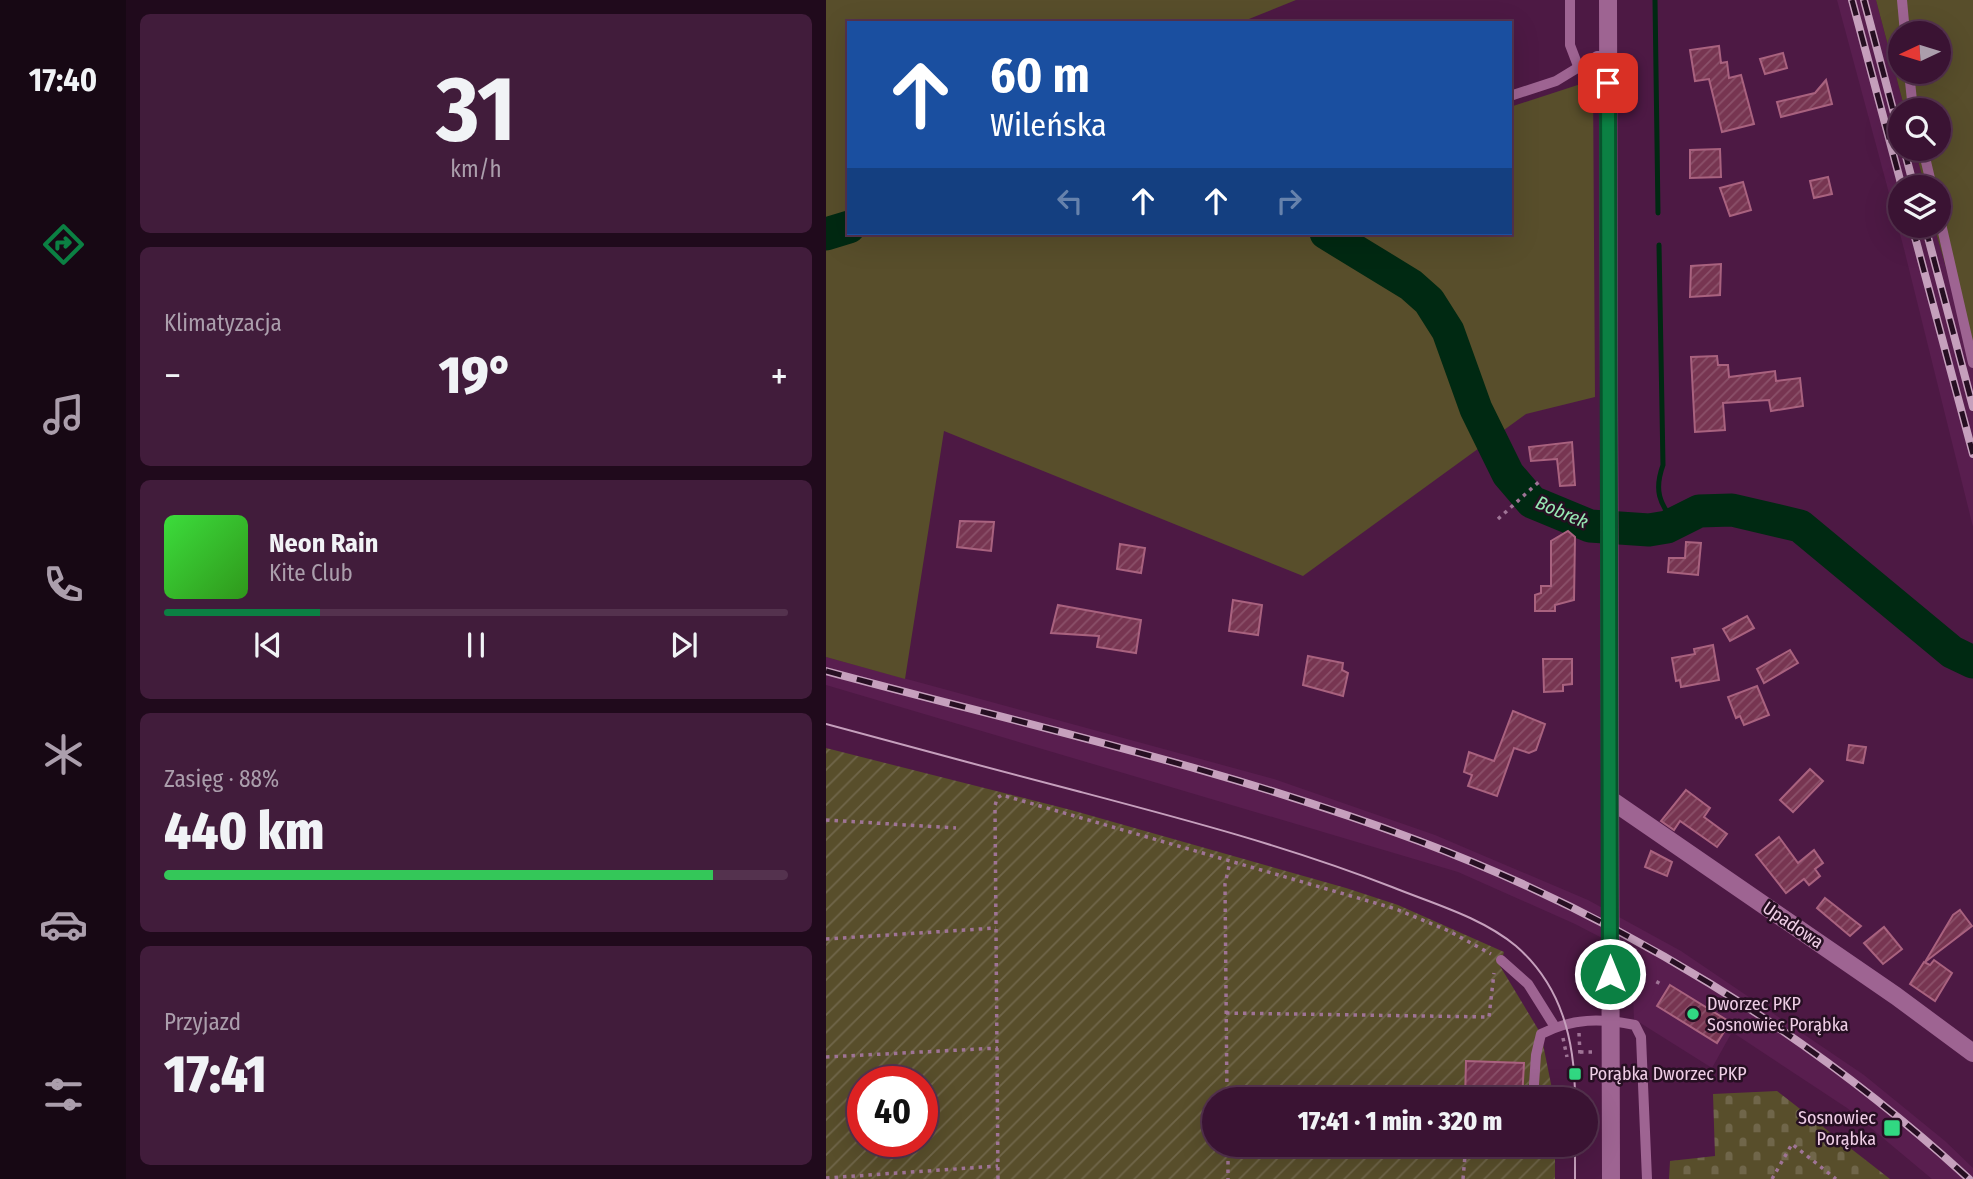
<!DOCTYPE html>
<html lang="pl">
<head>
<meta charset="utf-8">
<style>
	:root { --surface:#3a1333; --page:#411c3b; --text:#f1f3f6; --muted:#ab9eac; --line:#54324e; --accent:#0b8043 }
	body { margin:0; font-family:"Fira Sans Condensed",sans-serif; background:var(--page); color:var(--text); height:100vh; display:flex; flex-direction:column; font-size:26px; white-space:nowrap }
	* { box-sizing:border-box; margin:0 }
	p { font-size:23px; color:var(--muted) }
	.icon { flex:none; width:38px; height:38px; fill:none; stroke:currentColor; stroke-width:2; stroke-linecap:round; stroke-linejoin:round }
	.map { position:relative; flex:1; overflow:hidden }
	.drawer { display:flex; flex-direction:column; gap:14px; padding:14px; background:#200a1c; width:700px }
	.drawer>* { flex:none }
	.top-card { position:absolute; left:21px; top:21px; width:665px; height:214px; border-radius:0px; box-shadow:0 7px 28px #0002,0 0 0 2px var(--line); background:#1a4fa0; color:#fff; overflow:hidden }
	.needle { width:46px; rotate:266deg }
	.fabs { position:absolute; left:1062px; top:21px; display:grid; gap:14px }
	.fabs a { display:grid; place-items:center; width:63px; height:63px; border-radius:50%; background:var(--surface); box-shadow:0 7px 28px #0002,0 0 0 2px var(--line); font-size:35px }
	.speed { position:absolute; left:21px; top:1066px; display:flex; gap:14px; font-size:35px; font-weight:700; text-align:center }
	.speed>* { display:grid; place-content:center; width:91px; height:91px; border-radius:50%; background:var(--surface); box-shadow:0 7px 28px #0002,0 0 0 2px var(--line); line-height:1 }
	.speed .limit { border:10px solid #d22; background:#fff; color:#111 }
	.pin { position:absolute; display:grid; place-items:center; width:60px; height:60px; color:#fff; margin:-30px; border-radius:14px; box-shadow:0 4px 10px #0006 }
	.me { position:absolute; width:77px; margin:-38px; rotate:0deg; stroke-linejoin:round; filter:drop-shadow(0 0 5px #0008) }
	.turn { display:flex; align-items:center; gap:24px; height:147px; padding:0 28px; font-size:32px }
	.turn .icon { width:91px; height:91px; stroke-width:2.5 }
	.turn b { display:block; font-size:49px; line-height:60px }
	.lanes { display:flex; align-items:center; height:66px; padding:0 28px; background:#0003; justify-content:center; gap:35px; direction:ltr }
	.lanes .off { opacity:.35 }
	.big { font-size:52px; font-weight:800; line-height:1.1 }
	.drawer .tile { flex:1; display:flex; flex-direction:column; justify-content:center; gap:10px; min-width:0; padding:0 24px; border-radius:10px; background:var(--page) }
	.drawer .dial { align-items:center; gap:0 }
	.dial b { font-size:91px; line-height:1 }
	.song { display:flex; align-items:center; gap:21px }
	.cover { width:84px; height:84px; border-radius:10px; background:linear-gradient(135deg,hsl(120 70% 55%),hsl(110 70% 35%)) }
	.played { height:7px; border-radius:4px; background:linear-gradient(90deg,var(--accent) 25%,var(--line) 25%) }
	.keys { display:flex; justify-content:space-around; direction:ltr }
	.heat { display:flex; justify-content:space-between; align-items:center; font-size:38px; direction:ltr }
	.charge { height:10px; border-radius:5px; background:linear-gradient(90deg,#34c759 88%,var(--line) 0) }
	.trip { position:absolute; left:376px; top:1087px; width:396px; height:70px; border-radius:35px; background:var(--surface); box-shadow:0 7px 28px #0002,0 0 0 2px var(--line); font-weight:800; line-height:70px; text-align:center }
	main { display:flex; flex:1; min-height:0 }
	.tab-bar { display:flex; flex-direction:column; width:126px; justify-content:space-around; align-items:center; background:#170814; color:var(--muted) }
	.tab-bar .icon { width:49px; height:49px }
	.tab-bar .selected { color:var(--accent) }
	.tab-bar b { font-size:32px; color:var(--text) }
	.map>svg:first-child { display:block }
</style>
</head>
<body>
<main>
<nav class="tab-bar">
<b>17:40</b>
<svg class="icon selected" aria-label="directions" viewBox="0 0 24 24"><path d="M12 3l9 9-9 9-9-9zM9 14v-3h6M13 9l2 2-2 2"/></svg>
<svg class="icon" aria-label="music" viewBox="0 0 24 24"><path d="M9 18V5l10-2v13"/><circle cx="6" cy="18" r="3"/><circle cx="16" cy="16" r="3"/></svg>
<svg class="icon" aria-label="phone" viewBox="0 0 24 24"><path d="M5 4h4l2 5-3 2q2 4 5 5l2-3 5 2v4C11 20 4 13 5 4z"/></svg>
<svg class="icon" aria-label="climate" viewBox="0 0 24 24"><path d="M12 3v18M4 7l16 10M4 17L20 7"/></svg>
<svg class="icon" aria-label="car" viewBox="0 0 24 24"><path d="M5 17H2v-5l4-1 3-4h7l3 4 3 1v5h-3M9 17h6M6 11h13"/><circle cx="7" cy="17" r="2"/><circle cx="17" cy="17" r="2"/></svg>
<svg class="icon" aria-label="filters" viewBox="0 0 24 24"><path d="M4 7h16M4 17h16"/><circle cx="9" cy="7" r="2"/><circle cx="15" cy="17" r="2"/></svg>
</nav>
<section class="drawer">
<div class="tile dial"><b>31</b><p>km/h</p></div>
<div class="tile"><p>Klimatyzacja</p>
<div class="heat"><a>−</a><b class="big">19°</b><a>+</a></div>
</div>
<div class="tile">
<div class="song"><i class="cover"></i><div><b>Neon Rain</b><p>Kite Club</p></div></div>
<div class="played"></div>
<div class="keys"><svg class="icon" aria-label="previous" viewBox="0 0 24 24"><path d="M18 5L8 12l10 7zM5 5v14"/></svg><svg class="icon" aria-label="pause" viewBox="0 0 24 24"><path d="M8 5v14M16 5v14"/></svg><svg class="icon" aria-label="next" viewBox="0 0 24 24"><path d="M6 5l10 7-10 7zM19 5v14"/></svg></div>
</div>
<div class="tile"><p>Zasięg · 88%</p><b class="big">440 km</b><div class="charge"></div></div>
<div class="tile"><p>Przyjazd</p><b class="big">17:41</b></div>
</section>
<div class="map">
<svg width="1147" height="1179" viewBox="0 0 1147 1179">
	<defs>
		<pattern id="cemetery-stones" width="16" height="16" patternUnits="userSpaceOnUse" patternTransform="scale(1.75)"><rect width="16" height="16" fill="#584e2b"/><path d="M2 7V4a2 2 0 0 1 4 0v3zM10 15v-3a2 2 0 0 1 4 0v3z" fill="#70664a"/></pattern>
		<pattern id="garden-furrows" width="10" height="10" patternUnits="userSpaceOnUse" patternTransform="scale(1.75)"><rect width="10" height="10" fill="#584e2b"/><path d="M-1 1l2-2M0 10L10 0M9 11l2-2" fill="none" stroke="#70664a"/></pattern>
		<pattern id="building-hatch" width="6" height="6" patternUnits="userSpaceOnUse" patternTransform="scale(1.75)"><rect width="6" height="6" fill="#773551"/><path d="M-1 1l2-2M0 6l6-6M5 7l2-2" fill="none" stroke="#8b516a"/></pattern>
	</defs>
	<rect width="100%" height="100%" fill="#4d1944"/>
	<g fill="#591e4f">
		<polygon points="1011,0 1050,0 1079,110 1074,110 1074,149 1089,149 1099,187 1074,187 1074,226 1108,226 1147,360 1147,527 1078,249"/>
		<polygon points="0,657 448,779 609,835 762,900 855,951 1038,1075 1119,1141 1147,1168 1147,1179 1106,1179 1021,1108 906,1032 886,1068 808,1019 805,953 749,924 632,872 0,685"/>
	</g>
	<g fill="#584e2b" fill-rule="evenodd">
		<polygon points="0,0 470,0 413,23 23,23 23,233 684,233 684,107 767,80 769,397 700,414 477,576 118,431 79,679 0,657"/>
		<path d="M1050,0h97v360l-39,-134h5v-39h-14l-10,-38h24v-39h-34zM1074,33h39v39h-39z"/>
	</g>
	<polygon fill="url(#cemetery-stones)" points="951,1091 1064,1179 843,1179 844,1161 889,1156 887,1094"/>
	<path fill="url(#garden-furrows)" fill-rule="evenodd" d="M0,748l245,62 275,78 52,17 106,47 -4,14 41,68 13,65h-340v45l341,1v34h-729zM37,1082h59v59h-59z"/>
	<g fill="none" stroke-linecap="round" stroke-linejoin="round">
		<g stroke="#002912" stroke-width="5">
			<polyline points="829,0 832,213"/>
			<path d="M833,245l4,220c-9,25 -4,38 12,58"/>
		</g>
		<g stroke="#002912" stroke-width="33">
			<polyline points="500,233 585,285 603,301 622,331 650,409 682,474 706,502 764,526 823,530 841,527 873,511 906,510 974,526 1126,652 1147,662"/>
			<polyline points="0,234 23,227"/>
		</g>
	</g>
	<g fill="url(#building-hatch)" stroke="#a9627f" stroke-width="2">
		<polygon points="893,46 895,63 901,62 903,78 915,75 928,124 896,132 883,79 869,81 864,50"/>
		<polygon points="957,53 961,68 939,74 934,59"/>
		<polygon points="1000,80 1006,104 955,117 951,102 989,93"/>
		<polygon points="894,149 895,177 864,178 864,150"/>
		<polygon points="1002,177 1006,194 988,198 984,181"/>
		<polygon points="917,182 925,210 904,216 894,188"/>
		<polygon points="895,264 894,295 864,297 865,266"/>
		<polygon points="891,356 892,365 902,365 903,377 949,371 950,381 974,378 977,406 945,411 943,400 897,403 899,430 869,432 865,357"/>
		<polygon points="746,442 749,485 734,486 731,459 705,461 703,447"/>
		<polygon points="134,521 168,522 165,551 131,547"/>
		<polygon points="742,531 749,537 748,600 729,605 729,611 709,611 709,595 715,593 715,586 725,586 725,541"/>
		<polygon points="860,542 875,543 872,575 842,572 843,558 859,558"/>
		<polygon points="294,544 319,548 315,573 291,569"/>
		<polygon points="407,600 436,605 432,635 403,631"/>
		<polygon points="232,605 315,620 310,653 271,647 273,636 225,633"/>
		<polygon points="921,616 928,628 904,641 897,629"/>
		<polygon points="887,645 893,680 855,687 854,680 850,681 846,658 869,654 868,649"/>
		<polygon points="964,650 972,663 938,683 931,669"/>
		<polygon points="482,656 517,663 516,670 522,673 517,696 477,685"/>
		<polygon points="717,659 746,659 746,684 737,685 737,691 718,692"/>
		<polygon points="931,686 943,715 918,725 914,716 910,718 902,697"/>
		<polygon points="687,711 719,724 710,750 703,753 688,748 671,796 642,786 646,775 638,772 643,752 668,761"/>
		<polygon points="1023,745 1040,747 1037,763 1021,760"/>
		<polygon points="984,769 997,781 967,812 954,800"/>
		<polygon points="860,790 884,808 878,817 901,834 891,847 854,821 848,830 835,821"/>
		<polygon points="953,837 972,863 988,850 997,863 989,869 994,876 983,885 978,879 960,893 930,855"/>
		<polygon points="825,851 846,862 841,876 819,867"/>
		<polygon points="999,898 1035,926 1024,936 991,908"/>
		<polygon points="1134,910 1146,926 1099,962 1127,915"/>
		<polygon points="1058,927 1076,949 1057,964 1038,943"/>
		<polygon points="1108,960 1126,973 1109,1001 1084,984 1098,962 1104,965"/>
		<polygon points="844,985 904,1022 891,1043 831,1006"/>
		<polygon points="640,1061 698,1063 696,1099 639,1099"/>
	</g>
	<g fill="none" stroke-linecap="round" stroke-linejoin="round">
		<g stroke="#9f7496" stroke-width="3.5" stroke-dasharray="3.5 5" stroke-linecap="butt">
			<polyline points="672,519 716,479"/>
			<polyline points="0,820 130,828"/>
			<polyline points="0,939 170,928"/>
			<polyline points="800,945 814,953"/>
			<polyline points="831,984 835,977"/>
			<polyline points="400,1013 663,1017 668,973"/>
			<polyline points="753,1033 754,1055"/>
			<polyline points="737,1038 741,1057"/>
			<polyline points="754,1052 767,1052"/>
			<polyline points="0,1057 172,1048"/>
			<polyline points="401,1099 399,884 404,862"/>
			<polyline points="402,1144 402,1179"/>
			<polyline points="402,1151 609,1149 628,1144"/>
			<polyline points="0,1178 172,1166"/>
			<polyline points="172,1179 169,806 171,798 176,795 570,909 623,931 665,954"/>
			<polyline points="637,1179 640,1144"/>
			<polyline points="946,1179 966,1144 1010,1179"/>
		</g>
		<g stroke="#9e6492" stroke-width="10">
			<polyline points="744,0 744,45 752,66"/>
			<polyline points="1076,0 1079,33"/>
			<polyline points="1083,72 1087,110"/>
			<polyline points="684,96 730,81 771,56 782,56"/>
			<polyline points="1097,149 1106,187"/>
			<polyline points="1113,215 1147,363"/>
			<polyline points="675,960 702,984 729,1027"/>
			<path d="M707,1099l3,-44 5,-21c32,-16 60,-16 94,-9l6,12 6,142"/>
		</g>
		<polyline stroke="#9e6492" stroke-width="18" points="785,800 1070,996 1147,1053"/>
		<polyline stroke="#9e6492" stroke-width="18" points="782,0 785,1179"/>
		<g stroke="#c6a0bd" stroke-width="2">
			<path d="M0,724c84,23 167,45 251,67 106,28 213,56 315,96 42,17 89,30 124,59 46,40 59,95 59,153"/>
			<polyline points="749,1144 749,1179"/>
		</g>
		<defs>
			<g id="rail">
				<polyline points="1026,0 1076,187"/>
				<polyline points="1038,0 1074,136"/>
				<polyline points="1078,149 1088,187"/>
				<polyline points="1086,226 1147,454"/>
				<polyline points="1099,226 1147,407"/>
				<path d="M0,671c197,53 402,98 593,170 202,76 391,192 550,338"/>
			</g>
		</defs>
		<use href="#rail" stroke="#c6a0bd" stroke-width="8"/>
		<use href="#rail" stroke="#260f22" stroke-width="5" stroke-dasharray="16" stroke-linecap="butt"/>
	</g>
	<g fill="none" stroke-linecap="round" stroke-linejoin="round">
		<defs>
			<polyline id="route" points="782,83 784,974"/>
		</defs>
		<use href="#route" stroke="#07532c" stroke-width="18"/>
		<use href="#route" stroke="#0b8043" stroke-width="12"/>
	</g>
	<g fill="#31d882" stroke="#260f22" stroke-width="2.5">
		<circle cx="867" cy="1014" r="7"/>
		<rect x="742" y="1067" width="14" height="14" rx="3.5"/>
		<rect x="1057" y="1119" width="18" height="18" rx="3.5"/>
	</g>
	<g text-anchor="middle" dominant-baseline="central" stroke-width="5" stroke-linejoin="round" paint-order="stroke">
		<g font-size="18" fill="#efcee6" stroke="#260f22">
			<text transform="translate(967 925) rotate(34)">Upadowa</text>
		</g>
		<g font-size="18" fill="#efcee6" stroke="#260f22" text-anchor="start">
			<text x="881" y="1004">Dworzec PKP<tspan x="881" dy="21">Sosnowiec Porąbka</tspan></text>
			<text x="763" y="1074">Porąbka Dworzec PKP</text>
			<text x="1050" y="1118" text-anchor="end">Sosnowiec<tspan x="1050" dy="21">Porąbka</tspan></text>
		</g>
		<g font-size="19" font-style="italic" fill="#97eab4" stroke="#260f22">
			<text transform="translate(736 512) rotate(23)">Bobrek</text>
		</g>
	</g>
</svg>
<div class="fabs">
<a><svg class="needle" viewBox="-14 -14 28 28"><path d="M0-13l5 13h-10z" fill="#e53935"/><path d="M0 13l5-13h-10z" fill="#ab9eac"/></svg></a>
<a><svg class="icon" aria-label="search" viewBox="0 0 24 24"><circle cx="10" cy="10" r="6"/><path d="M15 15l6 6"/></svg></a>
<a><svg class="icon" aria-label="layers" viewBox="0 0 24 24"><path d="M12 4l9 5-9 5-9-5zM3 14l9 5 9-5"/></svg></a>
</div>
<div class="speed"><div class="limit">40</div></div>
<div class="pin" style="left:782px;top:83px;background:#d93025"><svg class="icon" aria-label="arrive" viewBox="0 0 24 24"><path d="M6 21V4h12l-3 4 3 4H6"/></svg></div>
<svg class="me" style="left:784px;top:974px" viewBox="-20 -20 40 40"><circle r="17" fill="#0b8043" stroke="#fff" stroke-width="3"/><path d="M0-11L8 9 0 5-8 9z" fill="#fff"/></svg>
<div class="trip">17:41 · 1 min · 320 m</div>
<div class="top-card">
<div class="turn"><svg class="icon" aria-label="ahead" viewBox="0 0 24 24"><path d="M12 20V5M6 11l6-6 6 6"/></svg><div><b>60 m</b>Wileńska</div></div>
<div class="lanes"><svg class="icon off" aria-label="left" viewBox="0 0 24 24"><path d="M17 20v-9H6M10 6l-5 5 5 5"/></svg><svg class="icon" aria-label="ahead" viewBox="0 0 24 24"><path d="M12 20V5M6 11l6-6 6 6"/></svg><svg class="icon" aria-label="ahead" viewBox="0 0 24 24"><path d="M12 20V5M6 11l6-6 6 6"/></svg><svg class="icon off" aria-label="right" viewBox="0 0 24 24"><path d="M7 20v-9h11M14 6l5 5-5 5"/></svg></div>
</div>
</div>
</main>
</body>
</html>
